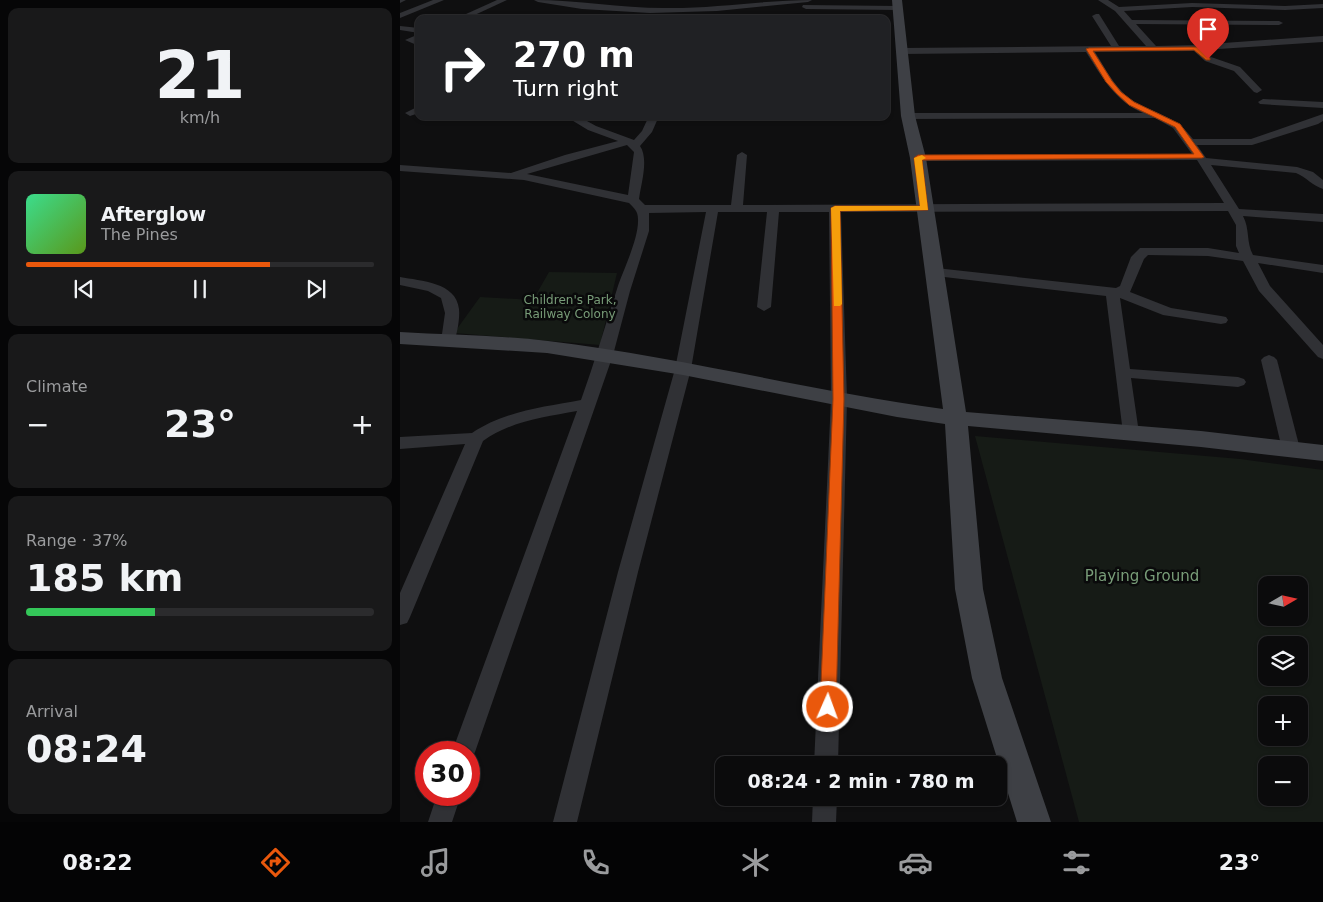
<!DOCTYPE html>
<html lang="en">
<head>
<meta charset="utf-8">
<style>
	:root { --surface:#0b0b0c; --page:#19191a; --text:#f1f3f6; --muted:#9a9b9d; --line:#2b2b2d; --accent:#ea580c }
	body { margin:0; font-family:"DejaVu Sans",sans-serif; background:var(--page); color:var(--text); height:100vh; display:flex; flex-direction:column; font-size:19px; white-space:nowrap }
	* { box-sizing:border-box; margin:0 }
	p { font-size:16px; color:var(--muted) }
	.icon { flex:none; width:28px; height:28px; fill:none; stroke:currentColor; stroke-width:2; stroke-linecap:round; stroke-linejoin:round }
	.map { position:relative; flex:1; overflow:hidden }
	.panel { display:flex; flex-direction:column; gap:8px; padding:8px; background:#060607; width:400px }
	.panel>* { flex:none }
	.top-card { position:absolute; left:15px; top:15px; width:475px; height:105px; border-radius:10px; box-shadow:0 1px 4px #0004,0 0 0 1px var(--line); background:#202124; color:#fff; overflow:hidden }
	.needle { width:32px; rotate:81deg }
	.tools { position:absolute; left:858px; top:576px; display:grid; gap:10px }
	.tools a { display:grid; place-items:center; width:50px; height:50px; border-radius:10px; background:var(--surface); box-shadow:0 1px 4px #0004,0 0 0 1px var(--line); font-size:25px }
	.speed { position:absolute; left:15px; top:741px; display:flex; gap:10px; font-size:25px; font-weight:700; text-align:center }
	.speed>* { display:grid; place-content:center; width:65px; height:65px; border-radius:50%; background:var(--surface); box-shadow:0 1px 4px #0004,0 0 0 1px var(--line); line-height:1 }
	.speed .limit { border:8px solid #d22; background:#fff; color:#111 }
	.pin { position:absolute; display:grid; place-items:center; width:42px; height:42px; color:#fff; margin:-51px -21px; border-radius:50% 50% 50% 0; rotate:-45deg; box-shadow:0 0 5px #0007 }
	.pin .icon { rotate:45deg }
	.me { position:absolute; width:55px; margin:-28px; rotate:2deg; stroke-linejoin:round; filter:drop-shadow(0 0 4px #0008) }
	.turn { display:flex; align-items:center; gap:18px; height:105px; padding:0 15px; font-size:22px }
	.turn .icon { width:65px; height:65px; stroke-width:2.5 }
	.turn b { display:block; font-size:35px; line-height:42px }
	.big { font-size:38px; font-weight:800; line-height:1.1 }
	.panel .card { flex:1; display:flex; flex-direction:column; justify-content:center; gap:8px; min-width:0; padding:0 18px; border-radius:10px; background:var(--page) }
	.panel .dial { align-items:center; gap:0 }
	.dial b { font-size:65px; line-height:1 }
	.song { display:flex; align-items:center; gap:15px }
	.cover { width:60px; height:60px; border-radius:8px; background:linear-gradient(135deg,hsl(150 70% 55%),hsl(90 70% 35%)) }
	.played { height:5px; border-radius:2px; background:linear-gradient(90deg,var(--accent) 70%,var(--line) 70%) }
	.keys { display:flex; justify-content:space-around; direction:ltr }
	.heat { display:flex; justify-content:space-between; align-items:center; font-size:28px; direction:ltr }
	.charge { height:8px; border-radius:4px; background:linear-gradient(90deg,#34c759 37%,var(--line) 0) }
	.trip { position:absolute; left:315px; top:756px; width:292px; height:50px; border-radius:10px; background:var(--surface); box-shadow:0 1px 4px #0004,0 0 0 1px var(--line); font-weight:800; line-height:50px; text-align:center }
	.tabs { display:flex; height:80px; justify-content:space-around; align-items:center; background:#040405; color:var(--muted) }
	.tabs .icon { width:35px; height:35px }
	.tabs .selected { color:var(--accent) }
	.tabs b { font-size:22px; color:var(--text) }
	main { display:flex; flex:1; min-height:0 }
	.map>svg:first-child { display:block }
</style>
</head>
<body>
<main>
<section class="panel">
<div class="card dial"><b>21</b><p>km/h</p></div>
<div class="card">
<div class="song"><i class="cover"></i><div><b>Afterglow</b><p>The Pines</p></div></div>
<div class="played"></div>
<div class="keys"><svg class="icon" aria-label="previous" viewBox="0 0 24 24"><path d="M18 5L8 12l10 7zM5 5v14"/></svg><svg class="icon" aria-label="pause" viewBox="0 0 24 24"><path d="M8 5v14M16 5v14"/></svg><svg class="icon" aria-label="next" viewBox="0 0 24 24"><path d="M6 5l10 7-10 7zM19 5v14"/></svg></div>
</div>
<div class="card"><p>Climate</p>
<div class="heat"><a>−</a><b class="big">23°</b><a>+</a></div>
</div>
<div class="card"><p>Range · 37%</p><b class="big">185 km</b><div class="charge"></div></div>
<div class="card"><p>Arrival</p><b class="big">08:24</b></div>
</section>
<div class="map">
<svg width="923" height="822" viewBox="0 0 923 822">
	<rect width="100%" height="100%" fill="#0f0f10"/>
	<g fill="#161b16" fill-rule="evenodd">
		<polygon points="149,272 217,273 200,345 54,333 80,297 133,300"/>
		<path d="M575,436l265,23 83,11v352h-244zM866,585h33v33h-33zM866,645h33v33h-33zM866,705h33v33h-33zM866,765h33v33h-33z"/>
	</g>
	<g fill="none" stroke-linecap="round" stroke-linejoin="round">
		<g fill="#303135" fill-rule="evenodd">
			<polygon points="0,0 6,0 0,3"/>
			<polygon points="33,0 44,0 0,18 0,13"/>
			<polygon points="97,0 107,0 66,19 55,19"/>
			<path d="M134,0c46,0 91,9 137,8 47,0 94,-8 141,-8l-4,2 -91,9 -67,2 -68,-4 -44,-7z"/>
			<path d="M698,0h10l11,7 73,-4 93,3 38,-2v4l-38,2 -93,-3 -68,4 8,9 147,1 4,2 -4,2 -143,-1 20,22 40,-1 127,-9v6l-120,8 8,7 29,10 22,23 -5,3 -3,-1 -20,-21 -29,-10 -11,-10 -99,1c10,16 19,34 34,46 24,17 45,15 64,41h58l72,-25v7l-5,3 -66,21h-55l9,13 91,9 16,5 10,8v9c-10,-3 -17,-12 -27,-16l-85,-8 28,44 84,5v8l-80,-6c7,13 3,26 10,39l70,10v8l-65,-10 12,23 53,59v14l-5,-2 -59,-66 -16,-30 -35,-5 -60,-1 -4,4 -14,33 41,16 50,8 5,1 2,3 -2,3 -5,1 -58,-9 -43,-17 10,71 108,8 6,2 2,3 -2,3 -6,2 -107,-9 8,55 -2,4 -6,1 -6,-1 -2,-4 -17,-137 -170,-20 -7,-4 7,-4 180,20 4,-2 11,-29 9,-9h68l31,5 -3,-7v-21l-8,-14 -387,1 6,187 -9,366h-24l17,-366 -2,-187h-50l-8,95 -7,4 -7,-4 10,-95h-49l-27,157 -53,203 -61,250h-24l65,-250 57,-203 31,-157 -57,1v18l-19,60 -17,64 -138,397 -4,8h-2v-8h-17l125,-341c-33,6 -66,10 -94,30l-73,176 -3,6 -7,2v-32l65,-149 -65,5v-12l72,-4c32,-22 72,-26 109,-33 13,-36 24,-74 36,-111 6,-19 22,-50 21,-70 0,-8 -4,-11 -9,-16l-105,-23 -124,-9v-6l111,8 54,-18 53,-14 -30,-11 -23,-14h13l18,10 38,14 8,-9 7,-15h10l-7,16 -12,14c9,13 1,38 -1,53l6,6h86l6,-50 5,-3 5,3 -4,50 481,-2 -27,-43 -279,1 -5,-3 5,-3 274,-1 -19,-26 -18,-10 -247,1 -5,-3 5,-3h235c-28,-12 -41,-36 -57,-61l-184,2 -4,-3 4,-3 209,-2 -19,-30 4,-2h3l20,32h27l-31,-35zM227,145l7,7 -6,43 -101,-21z"/>
			<polygon points="403,5 498,6 502,8 498,10 406,9 402,7"/>
			<polygon points="0,26 19,28 19,33 0,30"/>
			<polygon points="19,34 19,39 16,40 19,41 19,46 5,40"/>
			<polygon points="863,99 923,102 923,108 860,104 858,102"/>
			<polygon points="19,106 19,113 10,116 5,113"/>
			<path d="M0,277c21,4 56,5 59,32 1,11 -2,22 -4,32l-2,3h-10l-2,-3 4,-28 -4,-15 -13,-7 -28,-6z"/>
			<polygon points="869,355 874,357 877,360 900,449 897,453 891,455 885,453 882,449 861,360 864,357"/>
			<polygon points="37,795 61,795 52,822 28,822"/>
			<polygon points="413,798 437,798 436,822 412,822"/>
		</g>
		<path fill="#3e4045" fill-rule="evenodd" d="M492,0h10l13,116 11,42 40,254 235,19 122,14v16l-122,-14 -233,-21 15,163 19,89 49,144h-34l-45,-144 -17,-89 -10,-165 -48,-7 -214,-42 -136,-22 -147,-9v-12c49,3 99,3 148,9 133,16 263,50 395,68l-33,-251 -9,-42z"/>
	</g>
	<polygon fill="#ea580c" stroke="#983908" points="798,47 810,58 810,60 806,60 794,50 693,51 712,81 721,92 734,102 780,124 804,157 802,158 522,160 528,210 440,211 444,399 436,707 434,712 428,714 422,712 420,707 433,399 431,208 435,206 520,206 514,158 518,155 794,154 775,127 729,105 717,94 706,82 686,49 689,48"/>
	<polygon fill="#f59e0b" points="522,155 526,158 522,160 528,210 440,211 442,304 440,306 434,306 431,208 435,206 520,206 514,158"/>
	<g text-anchor="middle" dominant-baseline="central" stroke-width="5" stroke-linejoin="round" paint-order="stroke">
		<g font-size="12" fill="#789c78" stroke="#0a0a0b">
			<text x="170" y="300">Children's Park,<tspan x="170" dy="14">Railway Colony</tspan></text>
		</g>
		<g font-size="15" fill="#789c78" stroke="#0a0a0b">
			<text x="742" y="576">Playing Ground</text>
		</g>
	</g>
</svg>
<div class="tools">
<a><svg class="needle" viewBox="-14 -14 28 28"><path d="M0-13l5 13h-10z" fill="#e53935"/><path d="M0 13l5-13h-10z" fill="#9a9b9d"/></svg></a>
<a><svg class="icon" aria-label="layers" viewBox="0 0 24 24"><path d="M12 4l9 5-9 5-9-5zM3 14l9 5 9-5"/></svg></a>
<a>+</a>
<a>−</a>
</div>
<div class="speed"><div class="limit">30</div></div>
<div class="pin" style="left:808px;top:59px;background:#d93025"><svg class="icon" aria-label="arrive" viewBox="0 0 24 24"><path d="M6 21V4h12l-3 4 3 4H6"/></svg></div>
<svg class="me" style="left:428px;top:707px" viewBox="-20 -20 40 40"><circle r="17" fill="#ea580c" stroke="#fff" stroke-width="3"/><path d="M0-11L8 9 0 5-8 9z" fill="#fff"/></svg>
<div class="trip">08:24 · 2 min · 780 m</div>
<div class="top-card">
<div class="turn"><svg class="icon" aria-label="right" viewBox="0 0 24 24"><path d="M7 20v-9h11M14 6l5 5-5 5"/></svg><div><b>270 m</b>Turn right</div></div>
</div>
</div>
</main>
<nav class="tabs">
<b>08:22</b>
<svg class="icon selected" aria-label="directions" viewBox="0 0 24 24"><path d="M12 3l9 9-9 9-9-9zM9 14v-3h6M13 9l2 2-2 2"/></svg>
<svg class="icon" aria-label="music" viewBox="0 0 24 24"><path d="M9 18V5l10-2v13"/><circle cx="6" cy="18" r="3"/><circle cx="16" cy="16" r="3"/></svg>
<svg class="icon" aria-label="phone" viewBox="0 0 24 24"><path d="M5 4h4l2 5-3 2q2 4 5 5l2-3 5 2v4C11 20 4 13 5 4z"/></svg>
<svg class="icon" aria-label="climate" viewBox="0 0 24 24"><path d="M12 3v18M4 7l16 10M4 17L20 7"/></svg>
<svg class="icon" aria-label="car" viewBox="0 0 24 24"><path d="M5 17H2v-5l4-1 3-4h7l3 4 3 1v5h-3M9 17h6M6 11h13"/><circle cx="7" cy="17" r="2"/><circle cx="17" cy="17" r="2"/></svg>
<svg class="icon" aria-label="filters" viewBox="0 0 24 24"><path d="M4 7h16M4 17h16"/><circle cx="9" cy="7" r="2"/><circle cx="15" cy="17" r="2"/></svg>
<b>23°</b>
</nav>
</body>
</html>
